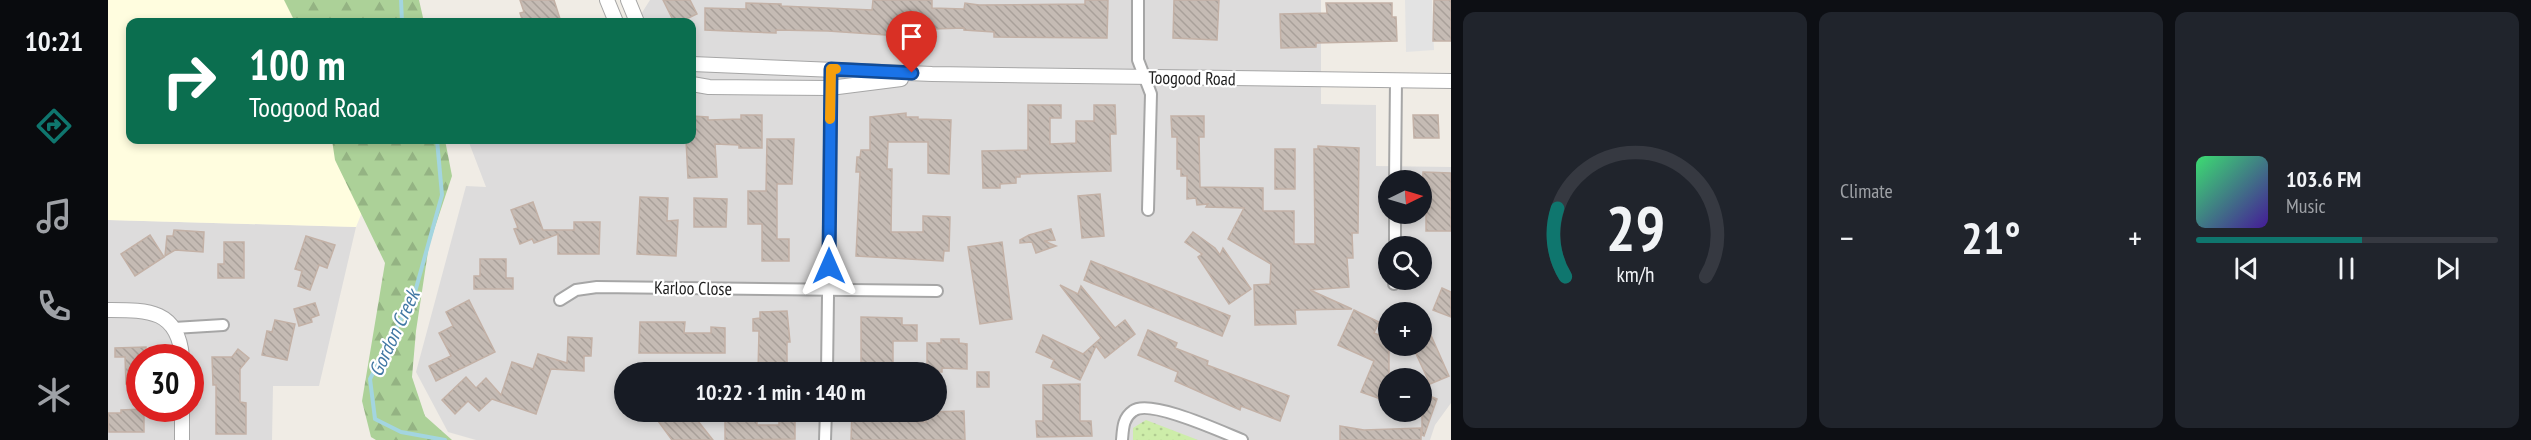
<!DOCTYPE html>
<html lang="en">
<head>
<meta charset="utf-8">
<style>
	:root { --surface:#171b24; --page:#20242c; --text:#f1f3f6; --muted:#9ea1a6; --line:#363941; --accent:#0f766e }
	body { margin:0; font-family:"PT Sans Narrow",sans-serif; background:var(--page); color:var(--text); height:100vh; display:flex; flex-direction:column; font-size:22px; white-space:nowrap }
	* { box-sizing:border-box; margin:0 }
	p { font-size:20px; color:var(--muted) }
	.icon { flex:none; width:33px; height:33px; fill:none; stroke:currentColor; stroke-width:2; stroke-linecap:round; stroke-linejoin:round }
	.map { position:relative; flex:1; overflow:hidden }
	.drawer { display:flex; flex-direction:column; gap:12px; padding:12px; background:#0d0f14; width:1080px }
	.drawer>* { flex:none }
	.banner { position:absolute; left:18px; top:18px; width:570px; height:126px; border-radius:12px; box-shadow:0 3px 9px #0003; background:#0b6e4f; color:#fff; overflow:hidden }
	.needle { width:39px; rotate:85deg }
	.controls { position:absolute; left:1270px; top:170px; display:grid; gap:12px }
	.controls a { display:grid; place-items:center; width:54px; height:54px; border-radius:50%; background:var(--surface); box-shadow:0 3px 9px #0003; font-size:30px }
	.speed { position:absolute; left:18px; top:344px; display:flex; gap:12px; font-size:30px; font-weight:700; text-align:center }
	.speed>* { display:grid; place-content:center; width:78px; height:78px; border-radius:50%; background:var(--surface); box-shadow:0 3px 9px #0003; line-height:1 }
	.speed .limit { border:9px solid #d22; background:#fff; color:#111 }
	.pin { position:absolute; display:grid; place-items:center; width:51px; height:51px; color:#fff; margin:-62px -26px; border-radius:50% 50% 50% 0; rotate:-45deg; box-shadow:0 0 6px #0007 }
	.pin .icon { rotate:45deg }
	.me { position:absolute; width:66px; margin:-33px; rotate:0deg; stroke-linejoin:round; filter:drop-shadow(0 0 4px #0008) }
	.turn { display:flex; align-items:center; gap:21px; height:126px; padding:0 24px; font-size:27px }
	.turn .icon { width:78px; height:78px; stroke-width:2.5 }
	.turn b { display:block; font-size:42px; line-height:51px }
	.big { font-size:45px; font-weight:800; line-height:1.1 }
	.drawer .card { flex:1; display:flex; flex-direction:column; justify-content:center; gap:9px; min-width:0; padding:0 21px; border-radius:12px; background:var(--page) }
	.drawer .dial { align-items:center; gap:0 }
	.dial svg { height:156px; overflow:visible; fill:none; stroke:var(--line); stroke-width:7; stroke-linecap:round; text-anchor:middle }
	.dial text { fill:var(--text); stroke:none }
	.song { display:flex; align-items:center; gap:18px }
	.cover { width:72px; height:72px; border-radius:9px; background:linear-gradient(135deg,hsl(140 70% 55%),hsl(260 70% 35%)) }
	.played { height:6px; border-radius:3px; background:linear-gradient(90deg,var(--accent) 55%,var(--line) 55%) }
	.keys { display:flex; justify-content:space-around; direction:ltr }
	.heat { display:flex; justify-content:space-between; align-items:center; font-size:33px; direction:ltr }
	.drawer .tiles { flex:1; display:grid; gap:12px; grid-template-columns:repeat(3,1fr) }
	.trip { position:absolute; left:506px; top:362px; width:333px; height:60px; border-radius:30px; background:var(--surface); box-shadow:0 3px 9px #0003; font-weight:800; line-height:60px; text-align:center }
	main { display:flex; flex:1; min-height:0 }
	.tab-bar { display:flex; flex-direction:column; width:108px; justify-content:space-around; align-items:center; background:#090b0e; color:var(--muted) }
	.tab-bar .icon { width:42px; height:42px }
	.tab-bar .active { color:var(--accent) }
	.tab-bar b { font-size:27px; color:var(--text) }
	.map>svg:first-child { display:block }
</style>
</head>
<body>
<main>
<nav class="tab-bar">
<b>10:21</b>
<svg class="icon active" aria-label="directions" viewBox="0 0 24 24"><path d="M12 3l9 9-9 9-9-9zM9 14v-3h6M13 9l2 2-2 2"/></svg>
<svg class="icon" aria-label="music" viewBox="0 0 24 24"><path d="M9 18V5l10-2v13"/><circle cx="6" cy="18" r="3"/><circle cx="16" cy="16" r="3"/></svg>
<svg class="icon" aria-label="phone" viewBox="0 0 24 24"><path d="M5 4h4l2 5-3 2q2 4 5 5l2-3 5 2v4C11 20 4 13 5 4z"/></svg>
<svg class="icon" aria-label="climate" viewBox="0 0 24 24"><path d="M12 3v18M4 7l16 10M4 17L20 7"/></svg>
</nav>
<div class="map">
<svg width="1343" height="440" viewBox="0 0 1343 440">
	<defs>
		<pattern id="grass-dots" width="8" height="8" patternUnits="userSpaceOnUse" patternTransform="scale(1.5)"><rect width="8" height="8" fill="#cdeda9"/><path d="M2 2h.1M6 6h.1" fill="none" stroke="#b0cb91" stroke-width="1.8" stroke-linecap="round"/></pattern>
		<pattern id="forest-firs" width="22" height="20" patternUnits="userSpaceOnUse" patternTransform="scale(1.5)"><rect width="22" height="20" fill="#acd198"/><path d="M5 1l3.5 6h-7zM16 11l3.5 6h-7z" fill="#94b383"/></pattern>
		<pattern id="building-back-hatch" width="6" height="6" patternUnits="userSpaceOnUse" patternTransform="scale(1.5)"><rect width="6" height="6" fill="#c5bbb4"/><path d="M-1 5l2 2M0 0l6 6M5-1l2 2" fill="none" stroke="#a9a09a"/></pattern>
	</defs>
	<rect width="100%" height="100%" fill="#f0ece5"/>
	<g fill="#dddcdc" fill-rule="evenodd">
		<path d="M542,0h671v104l55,1v61l75,1v236l-16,22 -5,15h-954l-28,-8 -32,-60 50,-186 20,1 -18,-47h224v-118h-56zM1281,180h33v33h-33zM1281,246h33v33h-33zM1281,312h33v33h-33zM516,372h312v39h-312zM1281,378h33v33h-33z"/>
		<path d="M0,220l248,7 -37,159h-46l-1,54h-164zM32,357h50v51h-50z"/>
	</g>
	<polygon fill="#fffddf" points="0,0 232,0 238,22 22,22 22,140 274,140 278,153 248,227 0,220"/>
	<polygon fill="url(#grass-dots)" points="1038,420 1090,440 1025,440 1025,428"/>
	<g fill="url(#forest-firs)">
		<polygon points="176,0 311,0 316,22 187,22"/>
		<polygon points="224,140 337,140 344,176 321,245 308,331 304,377 317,416 344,440 268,440 263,437 254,401 277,263 227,160"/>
	</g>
	<polygon fill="#e3e3e3" points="1297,0 1324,0 1326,50 1298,52"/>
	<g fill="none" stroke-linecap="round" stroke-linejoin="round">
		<g stroke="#a3d5e0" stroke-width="4">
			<polyline points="293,0 294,22"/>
			<polyline points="329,140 334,195 307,292 262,379 267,419 293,432 337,440"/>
		</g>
	</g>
	<g fill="url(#building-back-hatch)" stroke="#c3b1a6" stroke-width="1.5">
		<polygon points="412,0 446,0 453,22 415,22 412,13 416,12"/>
		<polygon points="555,0 582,0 589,14 572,22 566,22"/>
		<polygon points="765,0 824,0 824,8 856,9 857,3 871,5 977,4 977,0 1000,0 999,38 886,37 886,32 856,30 856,28 792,30 792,36 720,31 668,30 668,33 597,30 597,8 638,9 638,3 673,4 673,6 764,10"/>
		<polygon points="1066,0 1111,0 1109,40 1065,38"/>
		<polygon points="1326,0 1343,0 1343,41 1325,41"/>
		<polygon points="1218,3 1284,3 1284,17 1288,17 1289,41 1208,43 1208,47 1173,48 1172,14 1219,13"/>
		<polygon points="920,105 953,105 953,118 942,118 942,144 968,143 968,121 986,121 986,105 1007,105 1008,134 1002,134 1003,171 912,174 912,177 908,177 908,183 892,184 892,188 875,188 874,151 920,150"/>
		<polygon points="798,113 798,117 810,117 810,119 843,120 841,174 820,173 820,142 780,142 779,169 784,169 783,232 815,232 815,216 842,217 841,251 836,251 835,261 748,256 752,172 748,172 749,157 752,157 753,150 762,150 762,117"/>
		<polygon points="633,115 654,115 654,148 631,148 631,145 607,144 609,177 580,178 578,140 584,140 584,116 600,117 600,120 633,119"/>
		<polygon points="1305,115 1330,115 1331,138 1306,138"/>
		<polygon points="1063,116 1096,116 1096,137 1091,137 1092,187 1155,188 1155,211 1186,211 1186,244 1207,244 1206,149 1210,149 1210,146 1251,148 1250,233 1244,233 1245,258 1239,258 1241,287 1202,290 1244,309 1187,310 1188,324 1147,325 1146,285 1162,284 1163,264 1120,239 1136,208 1098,207 1100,204 1089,205 1088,198 1079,199 1079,176 1073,176 1073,169 1069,169 1069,137 1064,137"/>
		<polygon points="659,139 686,139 684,184 669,184 669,239 681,239 681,261 654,261 654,224 640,224 640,191 658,191"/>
		<rect x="1167" y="149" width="20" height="40"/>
		<polygon points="1315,172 1343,173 1343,231 1318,231 1318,202 1314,202"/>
		<polygon points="992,194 996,236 974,238 970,196"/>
		<polygon points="532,197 560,198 559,221 570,220 568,256 529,254"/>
		<polygon points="586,198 619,199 618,227 586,227"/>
		<polygon points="425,202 435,230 466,230 466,222 492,222 491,254 450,254 450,234 426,243 424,239 412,244 406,229 410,228 403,210"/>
		<polygon points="943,229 947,240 936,241 948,246 928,253 924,242 912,243 912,240 921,235"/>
		<polygon points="66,230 96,232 95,252 67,250 57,256 59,236 65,236"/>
		<polygon points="1085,232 1107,248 1112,255 1115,248 1143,289 1121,304 1090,257 1094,254 1077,242"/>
		<polygon points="42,235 56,257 27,276 13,254"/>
		<polygon points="198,236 227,245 219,268 211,265 202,290 190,286 194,271 187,269"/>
		<polygon points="116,242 136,242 136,278 110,278 110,264 116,264"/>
		<polygon points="894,242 904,319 872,324 860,247"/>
		<polygon points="372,259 398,259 398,278 405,278 405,289 366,289 366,276 372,276"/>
		<polygon points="983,261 1122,316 1114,336 976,280"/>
		<polygon points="952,285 970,294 973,286 1007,328 1017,320 1027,334 997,358 988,346 972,380 943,367 946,360 928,352 935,335 975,354 993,338"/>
		<polygon points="1334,288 1343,292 1343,317 1325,310"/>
		<polygon points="361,300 387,352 328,381 321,366 343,356 331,333 345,326 338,312"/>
		<polygon points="207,303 211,315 203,318 204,322 191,326 186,309"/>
		<polygon points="1246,310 1271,322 1266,333 1281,339 1281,402 1253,392 1266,361 1230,345"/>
		<polygon points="679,311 682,342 679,342 679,372 650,372 651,331 645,331 645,319 652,318 652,312"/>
		<polygon points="1314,315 1341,376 1322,384 1304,345 1314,345"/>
		<polygon points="753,317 794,318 794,325 809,325 809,341 785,341 785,372 753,372"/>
		<polygon points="167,320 187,324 179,360 154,355 159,331 164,332"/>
		<polygon points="532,322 577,322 576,333 603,333 603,327 617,328 617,353 531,353"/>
		<polygon points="1040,330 1069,343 1067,348 1100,361 1099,365 1181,396 1172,421 1133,406 1132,410 1067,381 1070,372 1030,355"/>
		<polygon points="460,337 484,338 483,356 476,356 476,371 443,369 428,414 384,399 371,411 360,401 347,414 334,400 358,377 368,388 378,378 393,395 404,362 425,369 430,354 459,363"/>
		<polygon points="833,339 851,339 851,343 859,344 859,369 834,368 834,372 819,372 819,343 833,343"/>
		<polygon points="38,347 38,357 32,357 32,383 18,384 17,357 7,357 7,348"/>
		<polygon points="130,349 141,358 132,369 132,402 138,403 138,434 108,434 108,385 105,385 104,357 124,357"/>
		<rect x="869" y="372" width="12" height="15"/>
		<polygon points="972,384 972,421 983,421 984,436 929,437 928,421 935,421 935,385"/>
		<polygon points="1314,393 1329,399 1316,436 1314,435"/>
		<polygon points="36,409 36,432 1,432 0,413 13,413 13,410"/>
		<polygon points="563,411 567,416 573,411 582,411 605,440 564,440 550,421"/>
		<polygon points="671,411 687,411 687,439 617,440 617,417 649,417 649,425 671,425"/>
		<polygon points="744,411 772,411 771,420 818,422 818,412 856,411 857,440 743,440"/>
		<polygon points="1232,426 1256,430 1313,428 1313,440 1232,440"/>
	</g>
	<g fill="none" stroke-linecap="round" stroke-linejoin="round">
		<defs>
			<g id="minor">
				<polyline points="1030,0 1030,60 1043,94 1040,210"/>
				<polyline points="1287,180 1288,80"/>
				<polyline points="1287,246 1287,213"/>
				<polyline points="1286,284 1286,279"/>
				<polyline points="452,300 468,290 489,287 829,291"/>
				<polyline points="66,328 115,325"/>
				<polyline points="719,372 723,69"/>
				<polyline points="717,440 718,411"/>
				<path d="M1014,440c1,-12 1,-22 11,-29 16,-13 89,21 109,29"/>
			</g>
			<g id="tertiary">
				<polyline points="499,0 508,22"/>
				<polyline points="520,0 529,22"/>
				<polyline points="584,64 824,74 1343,81"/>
				<polyline points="584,84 601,87 722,88 793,79"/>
				<path d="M0,310c39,0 70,-1 74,47"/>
				<polyline points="74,440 74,408"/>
			</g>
		</defs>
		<use href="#minor" stroke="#a6a6a6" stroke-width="14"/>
		<use href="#tertiary" stroke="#a6a6a6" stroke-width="16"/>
		<use href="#minor" stroke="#fff" stroke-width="10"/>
		<use href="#tertiary" stroke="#fff" stroke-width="14"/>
	</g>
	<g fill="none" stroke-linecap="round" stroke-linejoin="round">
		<defs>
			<polyline id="route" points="721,266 723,69 804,73"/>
		</defs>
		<use href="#route" stroke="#114b97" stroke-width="15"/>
		<use href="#route" stroke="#1a73e8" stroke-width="10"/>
		<polyline stroke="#f59e0b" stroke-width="10" points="722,119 723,69 728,69"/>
	</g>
	<g text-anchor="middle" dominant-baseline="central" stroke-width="4.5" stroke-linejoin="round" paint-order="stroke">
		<g font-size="18" fill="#1f1f1f" stroke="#fff">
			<text transform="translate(1084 78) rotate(1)">Toogood Road</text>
			<text transform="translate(585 288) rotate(1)">Karloo Close</text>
		</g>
		<g font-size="20" font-style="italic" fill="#4278a4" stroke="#fff">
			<text transform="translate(286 333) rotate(-65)">Gordon Creek</text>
		</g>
	</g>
</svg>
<div class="controls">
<a><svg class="needle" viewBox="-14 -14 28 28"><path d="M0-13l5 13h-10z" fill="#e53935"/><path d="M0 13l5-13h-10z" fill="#9ea1a6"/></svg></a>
<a><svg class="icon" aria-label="search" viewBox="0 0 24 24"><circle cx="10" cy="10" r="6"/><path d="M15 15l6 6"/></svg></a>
<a>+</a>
<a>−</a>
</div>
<div class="speed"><div class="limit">30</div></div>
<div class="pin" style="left:804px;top:73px;background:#d93025"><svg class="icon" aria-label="arrive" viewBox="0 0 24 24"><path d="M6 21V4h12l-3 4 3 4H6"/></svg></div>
<svg class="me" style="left:721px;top:266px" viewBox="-20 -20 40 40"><path d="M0-17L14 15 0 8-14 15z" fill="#1a73e8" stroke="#fff" stroke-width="4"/></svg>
<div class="trip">10:22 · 1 min · 140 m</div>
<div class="banner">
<div class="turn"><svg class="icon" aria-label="right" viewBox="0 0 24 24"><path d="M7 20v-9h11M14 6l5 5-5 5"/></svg><div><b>100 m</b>Toogood Road</div></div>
</div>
</div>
<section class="drawer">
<div class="tiles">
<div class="card dial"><svg viewBox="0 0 100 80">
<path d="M14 69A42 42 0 1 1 86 69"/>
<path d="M14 69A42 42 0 0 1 10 34" stroke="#0f766e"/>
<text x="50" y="56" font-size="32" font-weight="700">29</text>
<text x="50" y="72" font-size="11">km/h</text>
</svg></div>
<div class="card"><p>Climate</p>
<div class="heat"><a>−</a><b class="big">21°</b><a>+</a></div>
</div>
<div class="card">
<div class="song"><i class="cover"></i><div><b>103.6 FM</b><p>Music</p></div></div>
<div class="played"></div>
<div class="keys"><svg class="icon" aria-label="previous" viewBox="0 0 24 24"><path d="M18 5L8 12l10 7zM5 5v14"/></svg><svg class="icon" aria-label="pause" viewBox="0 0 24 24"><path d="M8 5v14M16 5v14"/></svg><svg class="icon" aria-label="next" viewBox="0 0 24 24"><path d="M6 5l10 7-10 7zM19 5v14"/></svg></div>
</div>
</div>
</section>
</main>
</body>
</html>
